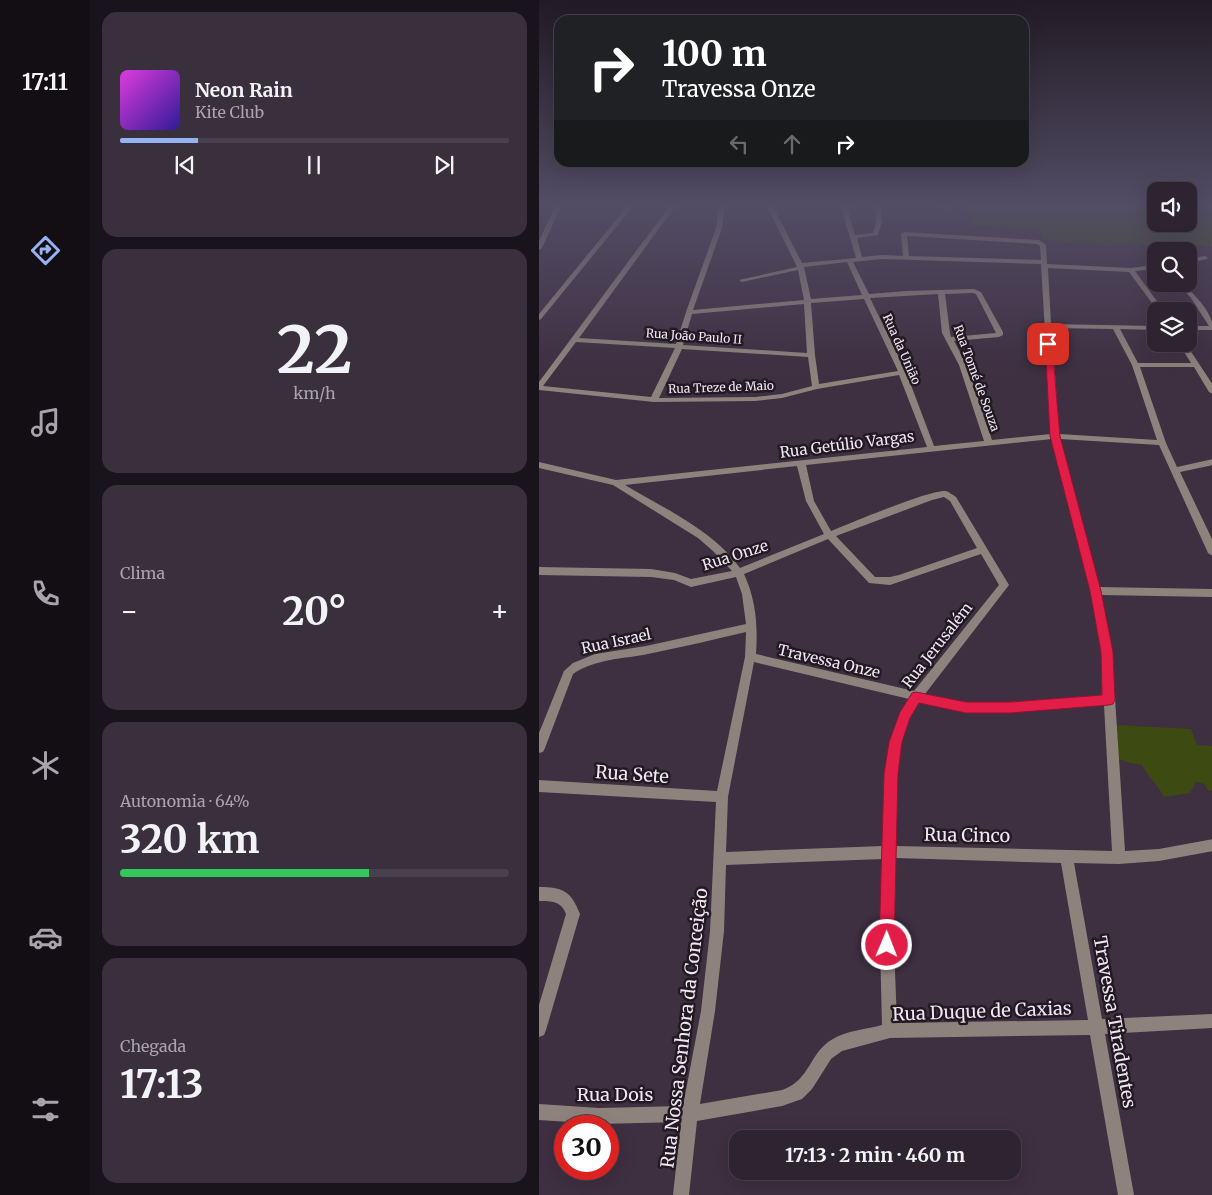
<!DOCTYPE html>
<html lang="pt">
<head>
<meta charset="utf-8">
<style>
	:root { --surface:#2e2331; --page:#3a2f3d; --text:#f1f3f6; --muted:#a7a4ab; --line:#49404d; --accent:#95b2f1 }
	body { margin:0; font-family:Merriweather,serif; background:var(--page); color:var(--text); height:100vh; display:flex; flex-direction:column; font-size:19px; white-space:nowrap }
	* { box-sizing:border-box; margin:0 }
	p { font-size:16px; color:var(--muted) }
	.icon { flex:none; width:28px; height:28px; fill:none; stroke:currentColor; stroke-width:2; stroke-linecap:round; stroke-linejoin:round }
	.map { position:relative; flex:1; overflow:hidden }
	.details { display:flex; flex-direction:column; gap:12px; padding:12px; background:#19131b; width:449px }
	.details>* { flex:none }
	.hud { position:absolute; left:15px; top:15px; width:475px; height:152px; border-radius:15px; box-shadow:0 5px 20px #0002,0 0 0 1px var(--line); background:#202124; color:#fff; overflow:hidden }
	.controls { position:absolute; left:608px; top:182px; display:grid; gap:10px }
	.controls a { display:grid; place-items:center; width:50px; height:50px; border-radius:10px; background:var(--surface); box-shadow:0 5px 20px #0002,0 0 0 1px var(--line); font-size:25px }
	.speed { position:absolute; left:15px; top:1115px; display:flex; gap:10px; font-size:25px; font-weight:700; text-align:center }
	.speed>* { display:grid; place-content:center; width:65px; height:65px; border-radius:50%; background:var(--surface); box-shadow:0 5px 20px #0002,0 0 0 1px var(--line); line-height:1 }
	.speed .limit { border:8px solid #d22; background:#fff; color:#111 }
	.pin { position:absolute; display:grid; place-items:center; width:42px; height:42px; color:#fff; margin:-21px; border-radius:10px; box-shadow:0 2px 8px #0006 }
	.me { position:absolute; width:55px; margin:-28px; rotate:1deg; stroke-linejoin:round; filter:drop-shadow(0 0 4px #0008) }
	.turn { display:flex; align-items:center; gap:18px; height:105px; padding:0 25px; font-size:22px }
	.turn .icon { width:65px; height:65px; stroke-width:2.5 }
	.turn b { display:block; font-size:35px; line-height:42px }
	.lanes { display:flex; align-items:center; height:48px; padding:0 25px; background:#0003; justify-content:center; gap:25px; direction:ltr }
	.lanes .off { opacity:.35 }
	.big { font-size:38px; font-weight:700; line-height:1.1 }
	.details .widget { flex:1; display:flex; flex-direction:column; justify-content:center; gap:8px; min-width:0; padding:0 18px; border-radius:15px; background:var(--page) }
	.details .dial { align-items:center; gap:0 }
	.dial b { font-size:65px; line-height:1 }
	.song { display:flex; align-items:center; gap:15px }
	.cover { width:60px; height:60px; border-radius:8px; background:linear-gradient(135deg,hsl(300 70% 55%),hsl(250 70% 35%)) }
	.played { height:5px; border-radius:2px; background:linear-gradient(90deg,var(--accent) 20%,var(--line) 20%) }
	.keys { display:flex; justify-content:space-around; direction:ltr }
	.heat { display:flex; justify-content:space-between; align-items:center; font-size:28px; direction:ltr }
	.charge { height:8px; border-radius:4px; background:linear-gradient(90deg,#34c759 64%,var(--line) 0) }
	.trip { position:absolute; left:190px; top:1130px; width:292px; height:50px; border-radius:15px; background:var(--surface); box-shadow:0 5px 20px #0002,0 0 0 1px var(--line); font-weight:700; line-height:50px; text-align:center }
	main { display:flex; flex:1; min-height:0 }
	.menu { display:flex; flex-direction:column; width:90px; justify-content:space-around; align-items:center; background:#120e14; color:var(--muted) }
	.menu .icon { width:35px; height:35px }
	.menu .on { color:var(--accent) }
	.menu b { font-size:22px; color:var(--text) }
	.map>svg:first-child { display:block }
</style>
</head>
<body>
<main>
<nav class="menu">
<b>17:11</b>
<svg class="icon on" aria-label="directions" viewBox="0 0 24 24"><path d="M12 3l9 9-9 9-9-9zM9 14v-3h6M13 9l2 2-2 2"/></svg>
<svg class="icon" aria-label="music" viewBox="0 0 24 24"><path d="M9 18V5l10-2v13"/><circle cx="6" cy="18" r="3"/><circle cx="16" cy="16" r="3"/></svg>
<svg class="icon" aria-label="phone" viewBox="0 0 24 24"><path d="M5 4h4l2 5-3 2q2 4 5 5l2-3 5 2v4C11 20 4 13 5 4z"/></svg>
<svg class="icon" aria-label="climate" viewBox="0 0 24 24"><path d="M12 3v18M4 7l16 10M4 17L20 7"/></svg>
<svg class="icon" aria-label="car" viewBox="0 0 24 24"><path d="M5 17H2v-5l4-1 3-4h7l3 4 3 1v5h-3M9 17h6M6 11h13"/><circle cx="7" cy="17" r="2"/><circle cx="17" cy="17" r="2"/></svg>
<svg class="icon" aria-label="filters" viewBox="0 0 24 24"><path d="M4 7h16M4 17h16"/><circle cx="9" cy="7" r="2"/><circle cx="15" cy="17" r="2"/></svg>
</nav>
<section class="details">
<div class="widget">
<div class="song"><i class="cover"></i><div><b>Neon Rain</b><p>Kite Club</p></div></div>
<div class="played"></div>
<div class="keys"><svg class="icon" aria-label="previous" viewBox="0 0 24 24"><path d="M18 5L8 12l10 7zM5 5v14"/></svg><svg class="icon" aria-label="pause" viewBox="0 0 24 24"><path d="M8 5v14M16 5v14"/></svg><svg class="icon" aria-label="next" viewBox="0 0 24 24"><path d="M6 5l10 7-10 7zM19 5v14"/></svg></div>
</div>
<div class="widget dial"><b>22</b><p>km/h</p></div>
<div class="widget"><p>Clima</p>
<div class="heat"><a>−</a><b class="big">20°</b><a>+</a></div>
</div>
<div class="widget"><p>Autonomia · 64%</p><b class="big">320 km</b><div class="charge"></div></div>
<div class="widget"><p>Chegada</p><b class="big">17:13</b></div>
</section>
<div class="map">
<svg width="674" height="1195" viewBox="0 0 674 1195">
	<rect width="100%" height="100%" fill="#3e2f41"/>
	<g fill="#3d4a12">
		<polygon points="428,204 616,204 616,224 649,224 649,204 673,204 673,247 659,244 566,245 505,240 498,227 433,226 426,209"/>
		<path d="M577,725l75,4 6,16 15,1v45l-4,-1 -4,-6 -8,-2 -6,11 -26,4c-6,-12 -16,-20 -22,-32l-12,-2 -14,-5z"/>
	</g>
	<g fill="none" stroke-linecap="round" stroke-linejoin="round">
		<g fill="#8e837c" fill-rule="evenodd">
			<polygon points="17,204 23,204 3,248 0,250 0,241"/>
			<polygon points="90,204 96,204 2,319 0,320 0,314"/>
			<path d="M132,204h6l-98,134 97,6 10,-32 30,-84 3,-24h6l-3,24 -29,82 111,-10 -6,-30 -56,12 -3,-2 58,-13 -31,-63h6l30,59 54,-5 -16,-54h22l-15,3 8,28 18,-2 3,-11 -1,-18h6l1,18 -4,13 -21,3 5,19 20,-2 21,1 -2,-22 3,-2 135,8 7,5 1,19 84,4 24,-3v4l-20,2 29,40h-6l-29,-39 -81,-4 3,56 104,2v4l-35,-1 18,34h53l-12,-19h7l27,41v9l-4,-2 -15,-25h-54l26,76 11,24 36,-8v6l-33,7 33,69v15l-5,-3 -49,-108 -99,-6 39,148 114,2v8l-112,-2 11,57 13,199 34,-2 54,-10v12l-54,10 -40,3 -45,-1 28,156 111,-5v14l-108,6 29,161h-16l-28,-160 -200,3 -48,13 -11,8 -19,30 -10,10 -20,7 -85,15 -8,74h-16l8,-73 -82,2 -60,-4v-16l60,4 84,-2 18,-95 9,-80 6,-129 -177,-10v-12l178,11 28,-134 1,-25c-33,8 -65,15 -98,22 -26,5 -53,5 -75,20l-28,74 -2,4 -4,1v-20l25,-62 9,-8 22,-9 51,-8 100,-22 -4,-30 -6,-17 -45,10 -17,-7 -23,-3 -112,-2v-8l112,2 24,4 16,6 41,-8 -19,-20 -15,-13 -85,-53 -74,-17v-6l77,18 311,-33 -28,-72 -82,14 -35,9 -27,3 -101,1 -115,-12v-8zM368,236l130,8 3,2 1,14 -132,-4zM343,259l159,5 10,170 -59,6 -25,-75 -13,-24 45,-4 4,-2v-3l-22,-40 -7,-3 -68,2 -37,3 -16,-32zM308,262l15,33 -51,4 -7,-32zM434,293l3,1 20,39 -45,4 -1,-4 -5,-39zM399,294l4,39 17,32 25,76 -50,5 -28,-74 -36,-74zM325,299l34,72 -79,13 -4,-29 -4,-52zM265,304l3,49 -124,-8 9,-31zM513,328l61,1 19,36 25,75 -98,-6zM37,342l99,6 -24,49 -108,-11zM143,349l126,8 4,29 -30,8 -27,3 -96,1zM513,439l38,152 12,61 2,44 -93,6 -45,1 -41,-9 84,-109 -53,-88c-3,-2 -7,-5 -10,-6 -15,-2 -95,32 -115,40l-17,-30 -8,-36zM258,466l9,35 18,33 -84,34c-27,-38 -75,-59 -115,-83zM405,497l6,4 27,47 -78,27 -9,2h-15l-39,-41 96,-36zM289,539l41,44 21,2 91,-31 18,31 -85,106 -158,-37c2,-28 0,-54 -12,-80zM215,662l155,37c-29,45 -25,96 -26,147l-157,6 2,-55zM380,702l47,11 45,-1 93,-7 8,146 -216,-5c0,-41 -5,-89 13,-128 3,-6 7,-11 10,-16zM357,858l165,5 27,157 -191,3 -3,-78zM344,859l-3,86 2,80c-14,4 -37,6 -49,14 -24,13 -22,41 -51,51l-82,14 15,-93 9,-80 2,-66z"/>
			<polygon points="387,204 401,204 414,208 411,210"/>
			<polygon points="666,256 669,258 668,259 649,263 649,259"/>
			<path d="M639,284h6c12,13 29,28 29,46h-25v-4h21l-18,-28z"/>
			<path d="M0,887c24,0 32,4 41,27l-34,116 -2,5 -5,2v-32l27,-91c-5,-13 -14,-13 -27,-13z"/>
		</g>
	</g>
	<linearGradient id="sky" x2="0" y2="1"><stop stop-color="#221a24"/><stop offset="0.55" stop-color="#524d65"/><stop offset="1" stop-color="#524d65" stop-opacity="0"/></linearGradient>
	<rect width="674" height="372" fill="url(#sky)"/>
	<polygon fill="#e11d48" stroke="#92132f" points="506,342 513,344 521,436 562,591 574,652 576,700 574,704 570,705 472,713 427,713 380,703 371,718 363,742 359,774 355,945 353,951 348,953 342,951 340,945 345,774 350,742 361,712 373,693 377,692 427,702 472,702 563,695 562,652 551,591 511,436"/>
	<g text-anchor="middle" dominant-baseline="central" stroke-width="5" stroke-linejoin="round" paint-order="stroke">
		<g font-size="12" fill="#f0e6f2" stroke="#211a22">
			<text transform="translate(155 336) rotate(4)">Rua João Paulo II</text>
			<text transform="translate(363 349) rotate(66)">Rua da União</text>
			<text transform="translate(438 378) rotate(70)">Rua Tomé de Souza</text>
			<text transform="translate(182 387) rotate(-2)">Rua Treze de Maio</text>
		</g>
		<g font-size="15" fill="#f0e6f2" stroke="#211a22">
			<text transform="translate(308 444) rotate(-7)">Rua Getúlio Vargas</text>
			<text transform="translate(196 555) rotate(-18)">Rua Onze</text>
			<text transform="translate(77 641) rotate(-12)">Rua Israel</text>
			<text transform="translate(398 645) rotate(-52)">Rua Jerusalém</text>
			<text transform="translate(290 661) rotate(13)">Travessa Onze</text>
		</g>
		<g font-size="18" fill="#f0e6f2" stroke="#211a22">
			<text transform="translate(93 774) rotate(4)">Rua Sete</text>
			<text transform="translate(428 835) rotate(1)">Rua Cinco</text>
			<text transform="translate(443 1011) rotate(-2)">Rua Duque de Caxias</text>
			<text transform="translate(576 1022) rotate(80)">Travessa Tiradentes</text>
			<text transform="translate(145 1028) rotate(-83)">Rua Nossa Senhora da Conceição</text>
			<text x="76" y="1094">Rua Dois</text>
		</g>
	</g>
</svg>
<div class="controls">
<a><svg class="icon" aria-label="sound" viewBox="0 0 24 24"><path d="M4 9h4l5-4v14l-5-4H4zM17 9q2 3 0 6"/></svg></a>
<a><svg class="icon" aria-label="search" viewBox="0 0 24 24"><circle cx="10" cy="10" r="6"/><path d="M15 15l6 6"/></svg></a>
<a><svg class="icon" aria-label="layers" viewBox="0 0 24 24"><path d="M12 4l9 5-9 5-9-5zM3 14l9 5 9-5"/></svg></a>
</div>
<div class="speed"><div class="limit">30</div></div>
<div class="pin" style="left:509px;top:344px;background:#d93025"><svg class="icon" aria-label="arrive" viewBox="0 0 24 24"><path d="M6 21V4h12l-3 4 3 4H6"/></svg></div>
<svg class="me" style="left:348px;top:945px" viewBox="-20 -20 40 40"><circle r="17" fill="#e11d48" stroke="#fff" stroke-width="3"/><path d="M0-11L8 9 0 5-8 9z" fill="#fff"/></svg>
<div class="trip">17:13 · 2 min · 460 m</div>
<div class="hud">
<div class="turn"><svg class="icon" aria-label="right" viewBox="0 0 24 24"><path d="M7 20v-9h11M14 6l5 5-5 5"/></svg><div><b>100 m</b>Travessa Onze</div></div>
<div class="lanes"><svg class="icon off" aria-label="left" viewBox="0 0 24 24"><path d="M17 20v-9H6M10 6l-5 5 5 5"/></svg><svg class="icon off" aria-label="ahead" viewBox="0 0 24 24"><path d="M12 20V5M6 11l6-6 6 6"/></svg><svg class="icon" aria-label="right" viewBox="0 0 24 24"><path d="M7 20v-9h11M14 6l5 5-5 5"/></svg></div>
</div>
</div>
</main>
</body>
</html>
